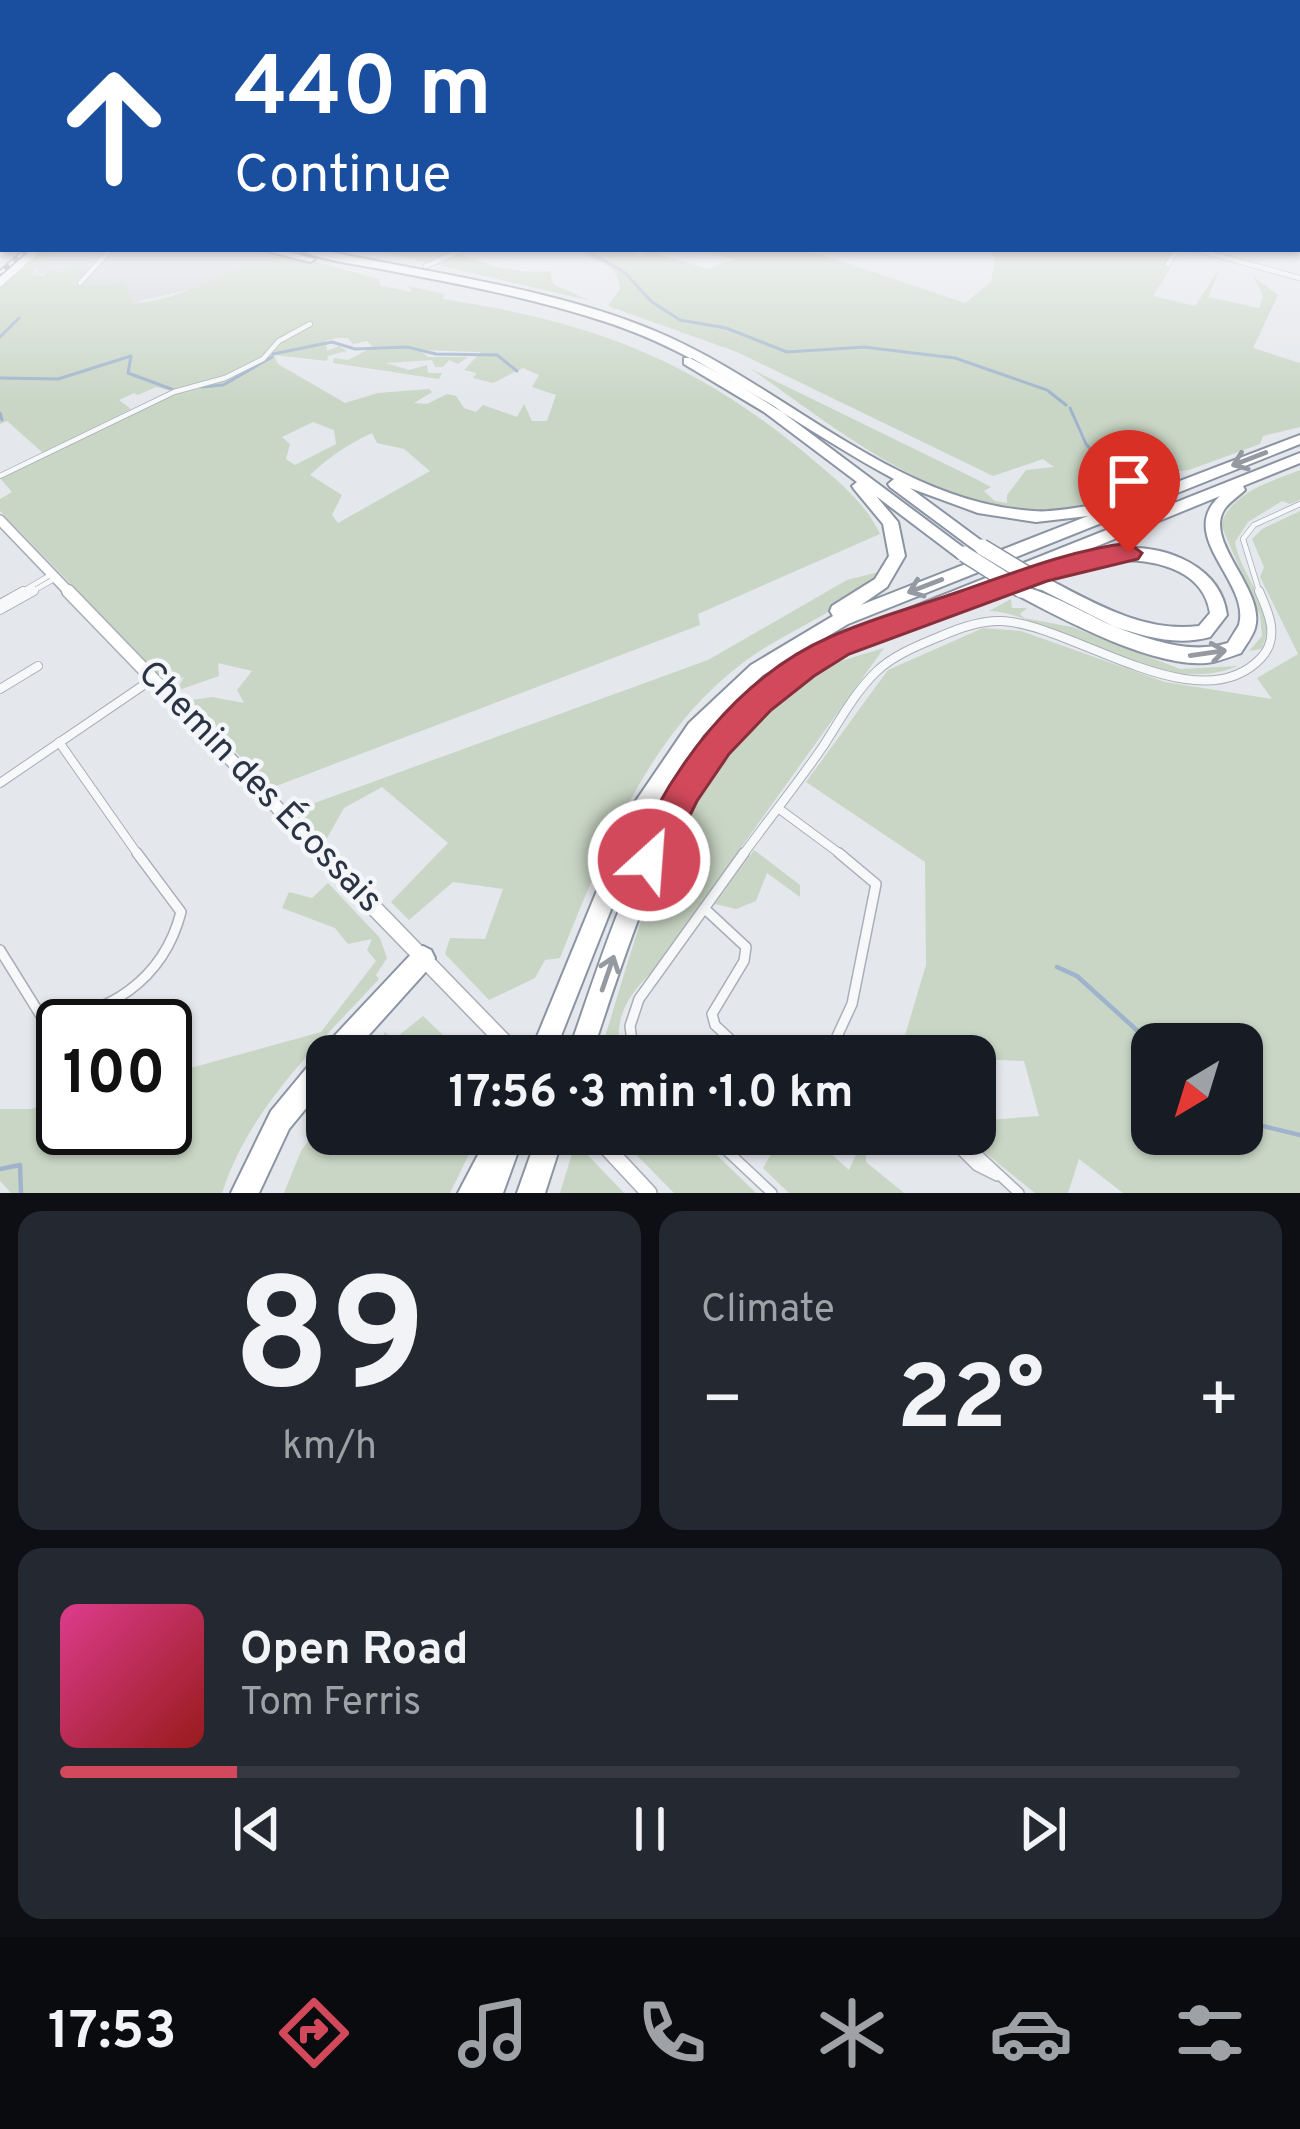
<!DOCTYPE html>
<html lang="en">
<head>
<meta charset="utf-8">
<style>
	:root { --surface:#171b24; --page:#242831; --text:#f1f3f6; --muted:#9ea1a6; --line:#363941; --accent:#d1495b }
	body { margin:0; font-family:Overpass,sans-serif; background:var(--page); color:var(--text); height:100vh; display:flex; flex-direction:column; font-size:45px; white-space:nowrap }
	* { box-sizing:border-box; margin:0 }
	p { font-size:39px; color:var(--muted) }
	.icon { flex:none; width:66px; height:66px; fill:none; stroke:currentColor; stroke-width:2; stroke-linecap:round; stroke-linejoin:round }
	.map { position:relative; height:1193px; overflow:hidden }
	.drawer { display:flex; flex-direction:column; gap:18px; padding:18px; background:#0d0f14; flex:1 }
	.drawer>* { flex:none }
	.hud { position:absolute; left:0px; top:0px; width:1302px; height:252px; box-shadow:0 3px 9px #0004; background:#1a4fa0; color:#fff; overflow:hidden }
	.needle { width:78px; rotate:218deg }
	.controls { position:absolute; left:1131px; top:1023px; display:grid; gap:24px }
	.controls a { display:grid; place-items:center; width:132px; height:132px; border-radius:24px; background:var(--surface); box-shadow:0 3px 9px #0004; font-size:60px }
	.speed { position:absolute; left:36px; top:999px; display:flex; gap:24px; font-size:60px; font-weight:700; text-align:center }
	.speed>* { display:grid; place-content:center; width:156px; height:156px; border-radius:50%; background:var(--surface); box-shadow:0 3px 9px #0004; line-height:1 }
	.speed .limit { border:6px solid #111; border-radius:18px; background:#fff; color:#111 }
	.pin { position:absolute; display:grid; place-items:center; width:102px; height:102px; color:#fff; margin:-123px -51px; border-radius:50% 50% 50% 0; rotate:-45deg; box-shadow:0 0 12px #0007 }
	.pin .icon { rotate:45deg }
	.me { position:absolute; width:132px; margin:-66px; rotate:26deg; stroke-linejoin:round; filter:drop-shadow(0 0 9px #0008) }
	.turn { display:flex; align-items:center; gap:42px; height:252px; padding:0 36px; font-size:54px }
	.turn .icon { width:156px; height:156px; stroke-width:2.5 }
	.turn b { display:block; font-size:84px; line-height:102px }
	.big { font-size:90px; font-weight:700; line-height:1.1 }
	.drawer .widget { flex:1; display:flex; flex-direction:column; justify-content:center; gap:18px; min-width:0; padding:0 42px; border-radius:24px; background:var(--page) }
	.drawer .dial { align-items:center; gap:0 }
	.dial b { font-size:156px; line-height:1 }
	.song { display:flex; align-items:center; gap:36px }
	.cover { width:144px; height:144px; border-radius:18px; background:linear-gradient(135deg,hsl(330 70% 55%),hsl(0 70% 35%)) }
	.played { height:12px; border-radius:6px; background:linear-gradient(90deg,var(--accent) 15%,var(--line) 15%) }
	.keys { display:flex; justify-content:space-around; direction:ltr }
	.heat { display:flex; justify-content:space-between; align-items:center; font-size:66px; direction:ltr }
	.drawer .tiles { flex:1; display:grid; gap:18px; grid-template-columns:1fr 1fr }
	.widget:last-child { grid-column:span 2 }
	.trip { position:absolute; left:306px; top:1035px; width:690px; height:120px; border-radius:24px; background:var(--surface); box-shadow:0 3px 9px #0004; font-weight:700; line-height:120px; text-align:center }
	.dock { display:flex; height:192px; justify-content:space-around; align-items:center; background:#090b0e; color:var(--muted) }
	.dock .icon { width:84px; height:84px }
	.dock .selected { color:var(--accent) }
	.dock b { font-size:54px; color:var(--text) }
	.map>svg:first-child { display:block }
</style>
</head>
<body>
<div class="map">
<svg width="1300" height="1193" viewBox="0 0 1300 1193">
	<rect width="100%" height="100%" fill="#e4e7ec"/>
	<polygon fill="#d2d6de" points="56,249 247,249 279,257 225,273 211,284 132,303 116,284 66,286 91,267 32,275"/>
	<g fill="#c9d6c5" fill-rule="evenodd">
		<path d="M56,249l-13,15 5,3 -13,2 -3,6 12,1 4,-7 12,4 13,-7 18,1 -22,19 56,-2 8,19c53,0 93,-40 144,-46 25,-2 75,16 102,22l2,7 31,6 -4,-6 36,8 -1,5c141,22 242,55 362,154 28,24 59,47 75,81l-182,80 2,11 -429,163 -85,-87 26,-4 32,6 -7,-13 15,-19 -34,-8 1,13 -43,15 8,-14 -17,6 -167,-172v-12l12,-7 -12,-14 176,-86 -20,-5 -18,8 -4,-2 -15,7 12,9 -88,44 -36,-32 -7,3v-137l42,-37zM336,338h12l5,6 14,-3 6,6 -25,13 -14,-2 -1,5 106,16 3,-6h-14l-1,-8 -18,5 -23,-7 46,-3 3,7h8l6,-7 9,4 10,-7h-40l-8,-7 61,2 -17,18 13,3 -4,5 20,5 30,-15 16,7 -7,12 24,8 -9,26h-15l-8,-17 -7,13 -34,-12 -7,7 -12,-4 -8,-12 -9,-2 -20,10 -13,-1 18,-11 -3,-3 -51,4 -33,10 -67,-39 -4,-9 53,6 1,-5 19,-5 -8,-5 -12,5 -1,-10zM313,422l21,8 2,14 -41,21 -9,-6 4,-15 -8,-7zM372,433l5,10 27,6 26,22 -92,52 -6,-8 10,-20 -32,-20c21,-19 36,-30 62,-42z"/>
		<path d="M369,249h92l-4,3c30,14 59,22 93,19l3,13 38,17z"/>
		<path d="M583,249h41l17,7 6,-7h17l-5,5 48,15 26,-10 -34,-10h106l160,54 26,-21 4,-24 -5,-9h184l-10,16 6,4 -17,27 42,10 25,-38 -12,29 51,11 4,-12 -10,-20 25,19 -25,53 47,15v64l-37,9 -3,8 -71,26 -40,5 -28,13 -10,-17 -12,4 -2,26c-128,39 -248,-64 -346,-132l227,111 13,7 -7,4 11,10 12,2v-8l19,-25 28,-3 -11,-8 -50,17 -256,-124 -129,-46 12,-17c-4,-33 -25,-19 -37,-40z"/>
		<path d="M1300,470v30l-10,4 -8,-3 -34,21 -13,20c6,37 46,69 26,107l-12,2 13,-15 -2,-21 -39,-90c9,-32 51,-44 79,-55z"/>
		<path d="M1300,511v682h-177l-44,-34 -11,34h-33l-73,-59h13v-13l64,-5 -15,-55 -118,-5 4,-10 -7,-4 23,-77 -1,-103 -119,-80 82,-112 95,-42 38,3 144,51 107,17 -15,-21 41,-24 -38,-77 4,-10 -12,-28 10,-10zM1242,1044v90h-90v-90z"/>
		<path d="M883,571c-33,36 -99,61 -139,91 -96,71 -141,190 -184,296l-15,2 -10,18 -46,22 -44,-46 5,-16 35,1 18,-50 -50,-7 -44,38 -18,-18 57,-59 -66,-56 -38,21 -21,37 -33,-33 418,-152 139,-80z"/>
		<path d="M1011,599l1,9h15l-7,6 4,4 48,9 108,42 58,-3c-62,26 -137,-16 -194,-39 -18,-7 -36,-16 -55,-16z"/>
		<path d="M884,648l-233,325c-25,24 -38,47 -30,83h-22c43,-134 75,-290 199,-375 26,-17 57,-24 86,-33z"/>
		<polygon points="754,850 800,885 800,897 767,873 756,901 736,909 715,904"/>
		<path d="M328,883l52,55 7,20 -11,17 3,4c-60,65 -129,127 -157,214h-211l-11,-12v-72h31l32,-9v28h102v-53l156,-43 55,-71 -9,-11 5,-11 -24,5 -13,-16 -53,-20 7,-16 23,6z"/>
		<polygon points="423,1016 465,1056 371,1056 385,1032 393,1040"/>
		<polygon points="327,1116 327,1134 479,1134 450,1193 284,1193 301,1151"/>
		<polygon points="616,1134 695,1134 756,1193 674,1193"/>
		<polygon points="783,1134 809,1134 849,1170 865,1134 866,1162 904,1193 789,1193 763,1168"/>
		<polygon points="574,1147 582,1149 624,1193 560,1193"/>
	</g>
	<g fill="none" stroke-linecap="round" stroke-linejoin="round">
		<g stroke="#9fb4cc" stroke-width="3">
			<polyline points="584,249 624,272 652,302 680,320 726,328 787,352 864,347 955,358 1047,390 1066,405"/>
			<polyline points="0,337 19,318"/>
			<polyline points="273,354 332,342 355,349 407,347 436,354 497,355 517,371"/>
			<polyline points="0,378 58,379 131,356 128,373 174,390"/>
			<polyline points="225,384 272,357"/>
			<polyline points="202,387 223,385"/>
			<polyline points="1070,408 1086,444 1101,461"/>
			<polyline points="0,413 2,420"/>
			<polyline points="1103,465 1115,491"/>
		</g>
		<g stroke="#9fb4cc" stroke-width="4.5">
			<polyline points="1057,967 1077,976 1152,1044"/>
			<polyline points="1242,1121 1300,1135"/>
			<polyline points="0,1169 20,1165 21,1193"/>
		</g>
		<defs>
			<g id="street-far2">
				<polyline points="1194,249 1300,278"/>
				<polyline points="1168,264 1178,249"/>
				<polyline points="426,266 464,249"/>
				<polyline points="80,283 111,249"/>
				<polyline points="0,476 174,392 225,378 263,359 279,341 310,324"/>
				<polyline points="18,594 52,574"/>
				<polyline points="28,594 54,579"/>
				<polyline points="1260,594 1243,539 1254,525 1300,504"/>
			</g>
			<g id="street-far1">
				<polyline points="0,604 23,591"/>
				<polyline points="0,610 34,591"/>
				<polyline points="0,689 38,666"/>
				<polyline points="59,742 139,856"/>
				<polyline points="0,783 151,680"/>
				<polyline points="778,808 843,856"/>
				<path d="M742,856c27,-37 56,-73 82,-111 16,-25 31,-53 53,-74 17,-16 42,-26 64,-35 18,-8 41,-16 61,-15 72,4 197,103 259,37 19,-20 8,-45 -2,-67"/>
			</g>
			<g id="street">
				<polyline points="705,909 746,947 744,961 712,1014 715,1025 748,1056"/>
				<path d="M0,950l41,66c66,4 123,-38 140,-104l-44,-59"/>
				<polyline points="634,1056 630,1026 639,999 744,853"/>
				<polyline points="828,1056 852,1004 876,884 839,853"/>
				<polyline points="709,1134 772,1193"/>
				<polyline points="945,1134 977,1166 997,1176"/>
				<polyline points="952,1140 979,1156 1019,1193"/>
			</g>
			<polyline id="secondary-far2" points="0,520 71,594"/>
			<polyline id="secondary-far1" points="68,591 324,856"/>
			<g id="secondary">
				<polyline points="321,853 518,1056"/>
				<polyline points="594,1134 649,1193"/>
			</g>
			<polyline id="primary" points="0,282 37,249"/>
			<g id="highway">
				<polygon points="259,249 278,249 315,259 310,262"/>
				<path d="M297,249h19c113,24 232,38 339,82 126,52 238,171 378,180 21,2 43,-4 64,-6l7,5 196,-75v9l-452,180 -85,51 -60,60 -57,86 -93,235h-24l102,-248 58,-85 62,-58 82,-49 -3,-5 2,-5 43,-27 14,-23 -6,-32 -29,-35 -2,-3 5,-4 -93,-70 -80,-48v-6h8l82,48 198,148 -2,4h-12l-82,-62 22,26 7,34 -18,31 -26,18 227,-89 -52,6 -58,-9 -68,-25 80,59 -2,4h-12l-86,-64 -2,-3 6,-5c-98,-52 -184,-124 -291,-158 -68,-22 -138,-36 -207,-49 -32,-7 -71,-10 -99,-23z"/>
				<path d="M1300,453v10l-57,23 2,4c-6,6 -16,12 -21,20 -20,32 42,80 31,118 -2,8 -10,18 -14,25 -9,3 -19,7 -28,9 -52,10 -151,-43 -198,-68l-2,-4 2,-4c21,-1 75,30 98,40l-79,-40 -2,-4 5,-5 -1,-6c-75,31 -158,56 -226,102 -128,87 -172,244 -219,383h-24c43,-122 82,-259 178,-351 34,-33 74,-54 115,-77zM1220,496c-45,40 31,86 19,129 -1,2 -10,16 -11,18 -38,12 -78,-3 -115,-17 33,11 63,20 97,11l17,-22c-6,-48 -59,-69 -103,-67 -22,1 -44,8 -66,14zM1121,560c37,0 83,11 89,53l-11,13c-55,7 -105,-23 -153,-48l36,-11z"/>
				<polygon points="423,946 431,950 435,958 431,966 350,1056 327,1056 327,1083 289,1129 259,1193 231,1193 271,1111 324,1047 415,950"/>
				<polygon points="489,1134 517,1134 520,1146 503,1193 458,1193"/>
				<polygon points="538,1134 564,1134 545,1193 517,1193"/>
			</g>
		</defs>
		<use href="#street-far2" stroke="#a9aeb7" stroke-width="6"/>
		<use href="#street-far1" stroke="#a9aeb7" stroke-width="10"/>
		<use href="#street" stroke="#a9aeb7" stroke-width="12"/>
		<use href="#secondary-far2" stroke="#a9aeb7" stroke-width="12"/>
		<use href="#secondary-far1" stroke="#a9aeb7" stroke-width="15"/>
		<use href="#secondary" stroke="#a9aeb7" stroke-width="18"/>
		<use href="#primary" stroke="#a3abb8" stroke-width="9"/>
		<use href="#highway" stroke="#8b94a3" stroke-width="4"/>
		<use href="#street-far2" stroke="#f7f8fa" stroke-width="4.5"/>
		<use href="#street-far1" stroke="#f7f8fa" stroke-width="8"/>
		<use href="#street" stroke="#f7f8fa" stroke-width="9"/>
		<use href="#secondary-far2" stroke="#fff" stroke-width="9"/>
		<use href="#secondary-far1" stroke="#fff" stroke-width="12"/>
		<use href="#secondary" stroke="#fff" stroke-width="15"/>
		<use href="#primary" stroke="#fff" stroke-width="8"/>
		<use href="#highway" fill="#fff" fill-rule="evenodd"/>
		<defs>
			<polyline id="rail" points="0,273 27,249"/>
		</defs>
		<use href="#rail" stroke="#7d8696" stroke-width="6"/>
		<use href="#rail" stroke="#f4f6f9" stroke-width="3" stroke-dasharray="6" stroke-linecap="butt"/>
		<defs>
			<g id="highway-bridge">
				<polyline points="982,547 1040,582"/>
				<polyline points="964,554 1021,590"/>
			</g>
		</defs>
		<use href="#highway-bridge" stroke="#8b94a3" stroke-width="18" stroke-linecap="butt"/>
		<use href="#highway-bridge" stroke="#fff" stroke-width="15"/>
	</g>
	<defs><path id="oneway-shaft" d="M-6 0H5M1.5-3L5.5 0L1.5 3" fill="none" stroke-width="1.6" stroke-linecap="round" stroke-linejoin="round" transform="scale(3)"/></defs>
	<g stroke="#959aa2">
		<use href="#oneway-shaft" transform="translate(1249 459) rotate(159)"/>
		<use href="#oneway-shaft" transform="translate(925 586) rotate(159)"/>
		<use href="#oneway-shaft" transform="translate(1208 653) rotate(-8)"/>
		<use href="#oneway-shaft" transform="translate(608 973) rotate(-71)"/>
	</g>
	<linearGradient id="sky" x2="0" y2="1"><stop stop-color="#8bb4dd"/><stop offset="0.58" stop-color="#f3f4f6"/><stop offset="1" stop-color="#f3f4f6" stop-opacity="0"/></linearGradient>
	<rect width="1300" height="401" fill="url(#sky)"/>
	<path fill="#d1495b" stroke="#882f3b" stroke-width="3" d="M1129,543l13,10 -4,6 -91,22 -198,73 -35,22 -43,34 -42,44 -32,47 -35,71 -13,5 -12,-5 -5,-12c37,-91 106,-183 198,-223 42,-19 88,-31 131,-46 55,-19 110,-41 168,-48z"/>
	<g text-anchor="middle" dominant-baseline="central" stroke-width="9" stroke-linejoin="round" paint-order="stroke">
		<g font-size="36" fill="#2b3445" stroke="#f4f6f9">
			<text transform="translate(259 788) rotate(46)">Chemin des Écossais</text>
		</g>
	</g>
</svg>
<div class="controls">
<a><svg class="needle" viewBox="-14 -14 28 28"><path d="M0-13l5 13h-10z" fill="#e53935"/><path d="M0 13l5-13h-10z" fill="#9ea1a6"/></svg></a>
</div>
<div class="speed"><div class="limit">100</div></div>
<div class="pin" style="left:1129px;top:553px;background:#d93025"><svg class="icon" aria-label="arrive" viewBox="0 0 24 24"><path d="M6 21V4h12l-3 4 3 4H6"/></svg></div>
<svg class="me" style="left:649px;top:860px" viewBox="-20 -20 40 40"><circle r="17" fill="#d1495b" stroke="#fff" stroke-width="3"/><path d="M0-11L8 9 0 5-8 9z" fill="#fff"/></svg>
<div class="trip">17:56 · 3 min · 1.0 km</div>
<div class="hud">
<div class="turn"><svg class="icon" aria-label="ahead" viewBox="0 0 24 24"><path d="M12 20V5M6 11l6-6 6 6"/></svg><div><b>440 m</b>Continue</div></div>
</div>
</div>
<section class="drawer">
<div class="tiles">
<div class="widget dial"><b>89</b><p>km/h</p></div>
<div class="widget"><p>Climate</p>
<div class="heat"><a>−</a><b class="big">22°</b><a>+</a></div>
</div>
<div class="widget">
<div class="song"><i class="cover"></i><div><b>Open Road</b><p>Tom Ferris</p></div></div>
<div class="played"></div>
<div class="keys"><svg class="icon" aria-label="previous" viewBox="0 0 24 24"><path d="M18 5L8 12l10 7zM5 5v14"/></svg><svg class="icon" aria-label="pause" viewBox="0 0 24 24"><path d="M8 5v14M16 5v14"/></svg><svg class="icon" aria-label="next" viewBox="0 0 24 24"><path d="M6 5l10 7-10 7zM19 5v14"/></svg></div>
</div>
</div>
</section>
<nav class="dock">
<b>17:53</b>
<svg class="icon selected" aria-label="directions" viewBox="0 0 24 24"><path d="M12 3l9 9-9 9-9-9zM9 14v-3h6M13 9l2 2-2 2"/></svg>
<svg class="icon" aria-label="music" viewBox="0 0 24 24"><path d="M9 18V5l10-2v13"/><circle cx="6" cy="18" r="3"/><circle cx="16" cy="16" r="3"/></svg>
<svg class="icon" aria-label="phone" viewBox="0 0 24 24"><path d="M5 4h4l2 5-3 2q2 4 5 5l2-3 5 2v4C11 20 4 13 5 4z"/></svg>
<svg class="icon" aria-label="climate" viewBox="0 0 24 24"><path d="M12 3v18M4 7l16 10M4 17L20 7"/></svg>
<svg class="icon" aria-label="car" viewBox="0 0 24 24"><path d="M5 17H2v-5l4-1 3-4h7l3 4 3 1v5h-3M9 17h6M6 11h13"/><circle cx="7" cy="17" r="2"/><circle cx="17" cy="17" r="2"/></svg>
<svg class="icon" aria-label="filters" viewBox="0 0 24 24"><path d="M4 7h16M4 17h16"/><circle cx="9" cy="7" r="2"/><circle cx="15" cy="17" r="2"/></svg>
</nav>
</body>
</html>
